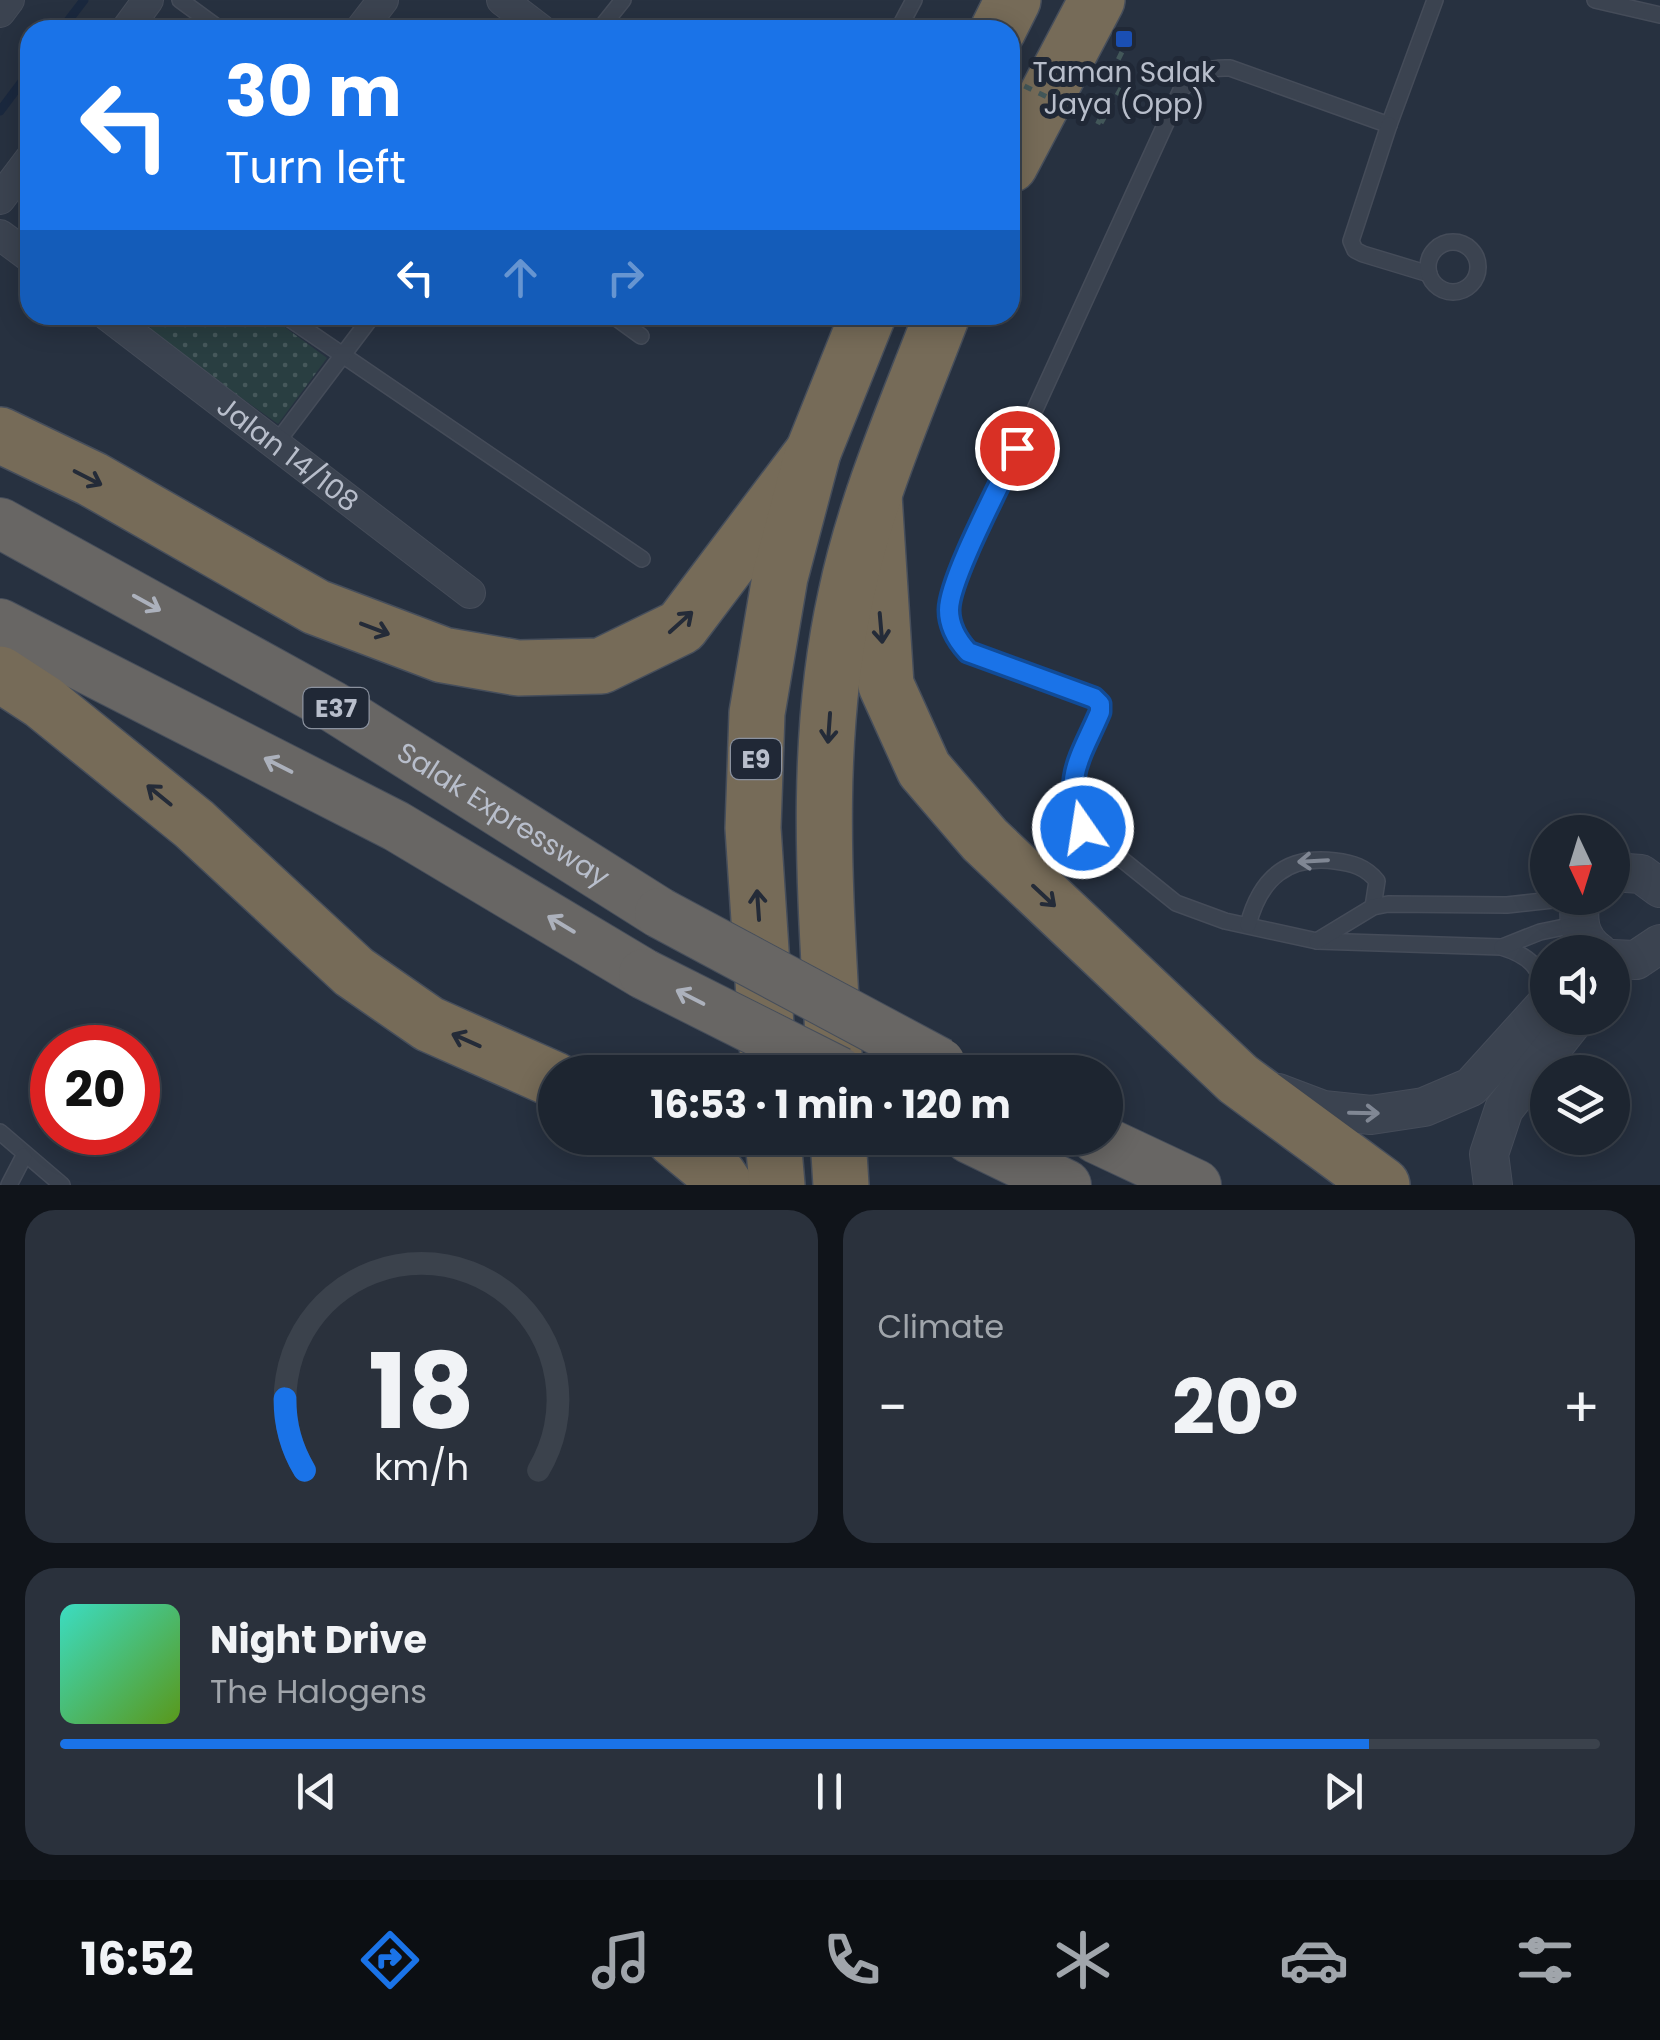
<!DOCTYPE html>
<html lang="en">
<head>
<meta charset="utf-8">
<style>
	:root { --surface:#1d2530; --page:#2a313c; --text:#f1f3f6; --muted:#a0a5ab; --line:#3b424c; --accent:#1a73e8 }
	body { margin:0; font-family:Poppins,sans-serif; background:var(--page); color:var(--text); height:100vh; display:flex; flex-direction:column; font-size:38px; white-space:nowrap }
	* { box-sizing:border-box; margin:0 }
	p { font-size:32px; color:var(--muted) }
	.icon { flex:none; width:55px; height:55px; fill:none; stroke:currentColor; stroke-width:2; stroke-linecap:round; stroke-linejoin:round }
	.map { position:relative; height:1185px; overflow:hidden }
	.details { display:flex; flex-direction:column; gap:25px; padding:25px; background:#10141a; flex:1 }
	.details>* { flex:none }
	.top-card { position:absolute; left:20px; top:20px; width:1000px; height:305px; border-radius:30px; box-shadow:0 5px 25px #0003,0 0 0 2px var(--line); background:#1a73e8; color:#fff; overflow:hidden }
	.needle { width:65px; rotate:176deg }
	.fabs { position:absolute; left:1530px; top:815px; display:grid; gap:20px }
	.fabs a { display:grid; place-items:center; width:100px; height:100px; border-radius:50%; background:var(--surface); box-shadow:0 5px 25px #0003,0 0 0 2px var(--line); font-size:50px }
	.speed { position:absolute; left:30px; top:1025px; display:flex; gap:20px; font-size:50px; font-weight:700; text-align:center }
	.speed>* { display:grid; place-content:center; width:130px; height:130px; border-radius:50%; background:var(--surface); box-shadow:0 5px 25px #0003,0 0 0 2px var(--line); line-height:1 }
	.speed .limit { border:15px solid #d22; background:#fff; color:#111 }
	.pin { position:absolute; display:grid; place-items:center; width:85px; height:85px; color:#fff; margin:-42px; border:5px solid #fff; border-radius:50%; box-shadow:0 2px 10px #0007 }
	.me { position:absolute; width:110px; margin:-55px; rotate:347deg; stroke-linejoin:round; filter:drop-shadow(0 0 8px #0008) }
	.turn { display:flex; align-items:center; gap:35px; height:210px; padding:0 40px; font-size:45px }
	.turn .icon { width:130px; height:130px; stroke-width:2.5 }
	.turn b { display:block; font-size:70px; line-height:85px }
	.lanes { display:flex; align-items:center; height:95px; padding:0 40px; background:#0003; justify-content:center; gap:50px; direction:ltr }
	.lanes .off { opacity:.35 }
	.big { font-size:75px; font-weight:700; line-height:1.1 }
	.details .card { flex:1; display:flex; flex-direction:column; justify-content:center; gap:15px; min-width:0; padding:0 35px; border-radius:30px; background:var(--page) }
	.details .dial { align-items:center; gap:0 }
	.dial svg { height:260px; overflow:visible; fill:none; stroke:var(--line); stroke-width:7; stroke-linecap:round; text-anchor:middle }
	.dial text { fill:var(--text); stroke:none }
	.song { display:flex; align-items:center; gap:30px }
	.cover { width:120px; height:120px; border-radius:15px; background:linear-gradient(135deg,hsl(170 70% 55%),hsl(90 70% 35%)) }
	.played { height:10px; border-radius:5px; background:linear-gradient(90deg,var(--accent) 85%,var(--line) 85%) }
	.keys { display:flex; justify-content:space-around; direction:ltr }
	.heat { display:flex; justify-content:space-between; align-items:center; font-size:55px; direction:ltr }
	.details .tiles { flex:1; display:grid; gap:25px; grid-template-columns:1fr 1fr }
	.card:last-child { grid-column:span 2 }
	.trip { position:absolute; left:538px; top:1055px; width:585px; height:100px; border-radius:50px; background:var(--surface); box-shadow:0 5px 25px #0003,0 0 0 2px var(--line); font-weight:700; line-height:100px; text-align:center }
	.tab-bar { display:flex; height:160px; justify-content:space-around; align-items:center; background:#0c0f13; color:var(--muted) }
	.tab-bar .icon { width:70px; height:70px }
	.tab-bar .selected { color:var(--accent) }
	.tab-bar b { font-size:45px; color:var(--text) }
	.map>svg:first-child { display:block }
</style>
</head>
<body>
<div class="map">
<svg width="1660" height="1185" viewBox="0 0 1660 1185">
	<defs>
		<pattern id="grass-dots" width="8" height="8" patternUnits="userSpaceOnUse" patternTransform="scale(2.5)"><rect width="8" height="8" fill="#293e41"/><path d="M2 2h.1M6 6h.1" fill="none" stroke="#46585b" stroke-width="1.8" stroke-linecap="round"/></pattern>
	</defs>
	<rect width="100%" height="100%" fill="#273140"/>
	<polygon fill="url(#grass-dots)" points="160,315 268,315 327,358 278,424 148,331"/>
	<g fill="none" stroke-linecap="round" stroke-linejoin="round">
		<g stroke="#1a283e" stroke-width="9">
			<polyline points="61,30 84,0"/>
			<polyline points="0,111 30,71"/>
		</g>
		<defs>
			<g id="service">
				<polyline points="180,0 221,30"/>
				<path d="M1435,0l-46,125 -159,-57c-23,-1 -33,4 -49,22l-229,501c-4,25 -2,43 16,61l126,46 6,6v8l-28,66v26l11,24 93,75 49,18 92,20 184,6c30,9 42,22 45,53"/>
				<polyline points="1595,0 1660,15"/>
				<polyline points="599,30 623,0"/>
				<polyline points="898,30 914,0"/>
				<polyline points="1389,125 1351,241 1355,250 1363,254 1429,274"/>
				<circle cx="1453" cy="267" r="25"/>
				<polyline points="284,315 642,559"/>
				<polyline points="612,315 641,336"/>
				<polyline points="275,445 373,315"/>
				<path d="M1248,925c12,-46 39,-70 87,-64 17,2 31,6 42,20l-4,26"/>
				<polyline points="1317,941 1373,907 1388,904 1507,905 1571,898"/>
				<polyline points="1502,947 1540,932 1579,924"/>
				<polyline points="0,1132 62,1185"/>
				<polyline points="9,1185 24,1156"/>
			</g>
			<g id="minor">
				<polyline points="502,0 541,30"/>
				<polyline points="0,12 9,0"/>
				<polyline points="126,30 148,0"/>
				<polyline points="360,30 383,0"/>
				<polyline points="0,199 30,159"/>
				<polyline points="0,235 30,257"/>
				<path id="s1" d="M107,315l363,278"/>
			</g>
			<g id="tertiary">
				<polyline points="1612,872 1641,874 1660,888"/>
				<path d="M1582,898c-6,21 -3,41 16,54"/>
				<polyline points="1612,959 1636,960 1660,944"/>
				<polyline points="1278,1093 1323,1110 1371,1115 1424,1107 1471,1087 1548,1002"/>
				<polyline points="1493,1185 1489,1154 1504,1109 1576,1018"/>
			</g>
			<g id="trunk">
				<path id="s2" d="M0,523l332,183 328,207"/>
				<polyline points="0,624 396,826 644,974"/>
				<polyline points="969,1138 1066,1185"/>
				<polyline points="1096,1138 1196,1185"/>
			</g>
			<g id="motorway">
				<polyline points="998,30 1013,0"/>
				<polyline points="1010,165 1097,0"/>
				<polyline points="0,435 92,479 316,607 443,655 518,668 601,666 681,627 813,452"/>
				<polyline points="874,495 886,685 924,769 985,840 1238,1079 1382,1185"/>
				<polyline points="0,674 43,702 194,824 354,972 429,1024 555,1080"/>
				<polyline points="769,1072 753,828 757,713 780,577 813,452 868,315"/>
				<path d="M835,1072c-8,-158 -24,-320 11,-477 20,-96 61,-188 96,-280"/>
				<polyline points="673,1138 719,1176 725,1185"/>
				<polyline points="773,1138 777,1185"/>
				<polyline points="838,1138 841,1185"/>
			</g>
		</defs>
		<use href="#service" stroke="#454c59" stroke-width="18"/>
		<use href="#minor" stroke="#454c59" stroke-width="32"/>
		<use href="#tertiary" stroke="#454c59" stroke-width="40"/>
		<use href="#trunk" stroke="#464e5b" stroke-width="52"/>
		<use href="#motorway" stroke="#464e5b" stroke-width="58"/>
		<polyline stroke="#425759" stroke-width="5" stroke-dasharray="8 8" stroke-linecap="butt" points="1101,123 1127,78 1113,70 1123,50"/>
		<use href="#service" stroke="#3b4350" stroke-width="15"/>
		<use href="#minor" stroke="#3b4350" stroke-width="30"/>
		<use href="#tertiary" stroke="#3b4350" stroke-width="38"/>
		<use href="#trunk" stroke="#686664" stroke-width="50"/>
		<use href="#motorway" stroke="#766b58" stroke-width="55"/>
		<defs>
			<g id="trunk-bridge">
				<polyline points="660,913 940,1063"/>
				<polyline points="644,974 839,1072"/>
			</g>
		</defs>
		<use href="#trunk-bridge" stroke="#464e5b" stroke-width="52" stroke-linecap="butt"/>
		<polyline stroke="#425759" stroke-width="5" stroke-dasharray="8 8" stroke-linecap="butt" points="1010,79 1101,123"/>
		<use href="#trunk-bridge" stroke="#686664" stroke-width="50"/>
	</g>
	<defs><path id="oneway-shaft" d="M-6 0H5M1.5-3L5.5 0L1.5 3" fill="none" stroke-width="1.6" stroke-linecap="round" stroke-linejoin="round" transform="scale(2.5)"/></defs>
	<g stroke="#242b38">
		<use href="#oneway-shaft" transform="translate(88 478) rotate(27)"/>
		<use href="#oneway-shaft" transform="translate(681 622) rotate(-42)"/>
		<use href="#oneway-shaft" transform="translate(881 628) rotate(85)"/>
		<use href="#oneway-shaft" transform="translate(375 629) rotate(21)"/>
		<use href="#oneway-shaft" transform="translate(829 728) rotate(94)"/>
		<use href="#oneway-shaft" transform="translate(159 795) rotate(-141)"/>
		<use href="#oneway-shaft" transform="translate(1044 896) rotate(43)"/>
		<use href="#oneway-shaft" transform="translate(758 905) rotate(-94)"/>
		<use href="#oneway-shaft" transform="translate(466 1040) rotate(-156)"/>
	</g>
	<g stroke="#acb1bc">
		<use href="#oneway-shaft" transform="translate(147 603) rotate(29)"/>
		<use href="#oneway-shaft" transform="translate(278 765) rotate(-153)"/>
		<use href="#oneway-shaft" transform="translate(561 924) rotate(-149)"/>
		<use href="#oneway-shaft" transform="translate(690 997) rotate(-153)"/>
	</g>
	<g stroke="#808794">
		<use href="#oneway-shaft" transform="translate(1313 861) rotate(177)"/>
		<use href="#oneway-shaft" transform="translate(1364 1113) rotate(1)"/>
	</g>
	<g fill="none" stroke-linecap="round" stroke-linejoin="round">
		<defs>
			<path id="route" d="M1017,448c-15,33 -68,131 -68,162 0,17 8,30 19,42l126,46 6,6v8c-19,45 -39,67 -17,116"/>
		</defs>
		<use href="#route" stroke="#114b97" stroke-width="25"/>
		<use href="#route" stroke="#1a73e8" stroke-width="18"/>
	</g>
	<rect fill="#1a4fb4" stroke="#202836" stroke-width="4" x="1114" y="29" width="20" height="20" rx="5"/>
	<g text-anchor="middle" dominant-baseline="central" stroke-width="10" stroke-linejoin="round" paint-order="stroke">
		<g fill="#202836" stroke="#8a919e" stroke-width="2.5">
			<rect x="303.5" y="688" width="65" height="40" rx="8"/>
			<rect x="731" y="739" width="50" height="40" rx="8"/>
		</g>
		<g font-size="25" font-weight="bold" fill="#b8becb">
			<text x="336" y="708">E37</text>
			<text x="756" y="759">E9</text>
		</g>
		<g font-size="28" fill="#b8becb" stroke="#202836">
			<text x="1124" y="72">Taman Salak<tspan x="1124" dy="32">Jaya (Opp)</tspan></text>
		</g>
		<g font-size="28" fill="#b8becb" stroke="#202836">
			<text stroke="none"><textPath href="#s1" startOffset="228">Jalan 14/108</textPath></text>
			<text stroke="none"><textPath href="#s2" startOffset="582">Salak Expressway</textPath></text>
		</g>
	</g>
</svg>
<div class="fabs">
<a><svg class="needle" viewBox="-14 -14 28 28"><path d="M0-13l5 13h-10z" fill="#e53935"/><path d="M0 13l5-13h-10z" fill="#a0a5ab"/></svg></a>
<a><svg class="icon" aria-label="sound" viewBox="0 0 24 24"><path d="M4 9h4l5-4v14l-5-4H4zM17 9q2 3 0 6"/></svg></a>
<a><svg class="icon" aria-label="layers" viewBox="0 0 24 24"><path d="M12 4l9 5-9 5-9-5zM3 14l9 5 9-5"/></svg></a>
</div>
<div class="speed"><div class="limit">20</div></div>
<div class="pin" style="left:1017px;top:448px;background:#d93025"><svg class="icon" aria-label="arrive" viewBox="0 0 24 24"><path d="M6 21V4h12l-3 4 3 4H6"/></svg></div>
<svg class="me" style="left:1083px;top:828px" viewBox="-20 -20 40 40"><circle r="17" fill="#1a73e8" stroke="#fff" stroke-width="3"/><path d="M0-11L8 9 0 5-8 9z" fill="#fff"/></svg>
<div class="trip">16:53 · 1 min · 120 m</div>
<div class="top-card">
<div class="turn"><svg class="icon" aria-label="left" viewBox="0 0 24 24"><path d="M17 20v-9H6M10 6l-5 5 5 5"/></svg><div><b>30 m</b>Turn left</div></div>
<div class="lanes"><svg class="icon" aria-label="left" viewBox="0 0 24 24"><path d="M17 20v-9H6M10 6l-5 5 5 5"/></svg><svg class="icon off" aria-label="ahead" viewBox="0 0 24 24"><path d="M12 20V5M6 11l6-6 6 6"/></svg><svg class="icon off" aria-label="right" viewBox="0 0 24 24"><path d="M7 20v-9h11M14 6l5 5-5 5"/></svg></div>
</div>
</div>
<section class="details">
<div class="tiles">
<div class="card dial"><svg viewBox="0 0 100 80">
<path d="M14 69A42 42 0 1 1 86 69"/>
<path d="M14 69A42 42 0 0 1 8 47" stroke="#1a73e8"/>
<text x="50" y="56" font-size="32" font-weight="700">18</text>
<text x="50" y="72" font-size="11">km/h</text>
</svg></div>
<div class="card"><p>Climate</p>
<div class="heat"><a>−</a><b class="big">20°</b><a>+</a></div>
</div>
<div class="card">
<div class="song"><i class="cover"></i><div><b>Night Drive</b><p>The Halogens</p></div></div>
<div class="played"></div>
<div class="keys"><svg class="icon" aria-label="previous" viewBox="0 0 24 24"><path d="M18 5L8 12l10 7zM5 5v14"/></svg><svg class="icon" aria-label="pause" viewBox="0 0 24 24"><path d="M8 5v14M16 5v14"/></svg><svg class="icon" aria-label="next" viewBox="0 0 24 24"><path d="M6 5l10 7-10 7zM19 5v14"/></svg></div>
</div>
</div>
</section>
<nav class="tab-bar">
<b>16:52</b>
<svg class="icon selected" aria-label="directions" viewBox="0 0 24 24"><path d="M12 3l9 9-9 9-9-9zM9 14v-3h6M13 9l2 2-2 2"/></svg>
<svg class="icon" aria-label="music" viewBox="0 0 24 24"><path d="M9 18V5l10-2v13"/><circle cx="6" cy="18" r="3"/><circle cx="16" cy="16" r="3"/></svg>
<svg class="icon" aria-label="phone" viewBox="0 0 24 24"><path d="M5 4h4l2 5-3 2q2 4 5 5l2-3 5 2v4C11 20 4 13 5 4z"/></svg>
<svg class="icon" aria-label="climate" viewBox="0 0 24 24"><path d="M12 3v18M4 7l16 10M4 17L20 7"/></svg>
<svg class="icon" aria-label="car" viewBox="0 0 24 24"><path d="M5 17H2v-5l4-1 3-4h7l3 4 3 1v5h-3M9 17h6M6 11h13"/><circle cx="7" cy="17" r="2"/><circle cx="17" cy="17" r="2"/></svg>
<svg class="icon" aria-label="filters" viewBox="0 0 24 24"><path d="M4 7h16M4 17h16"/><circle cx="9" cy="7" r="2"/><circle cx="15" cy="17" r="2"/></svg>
</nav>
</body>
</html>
